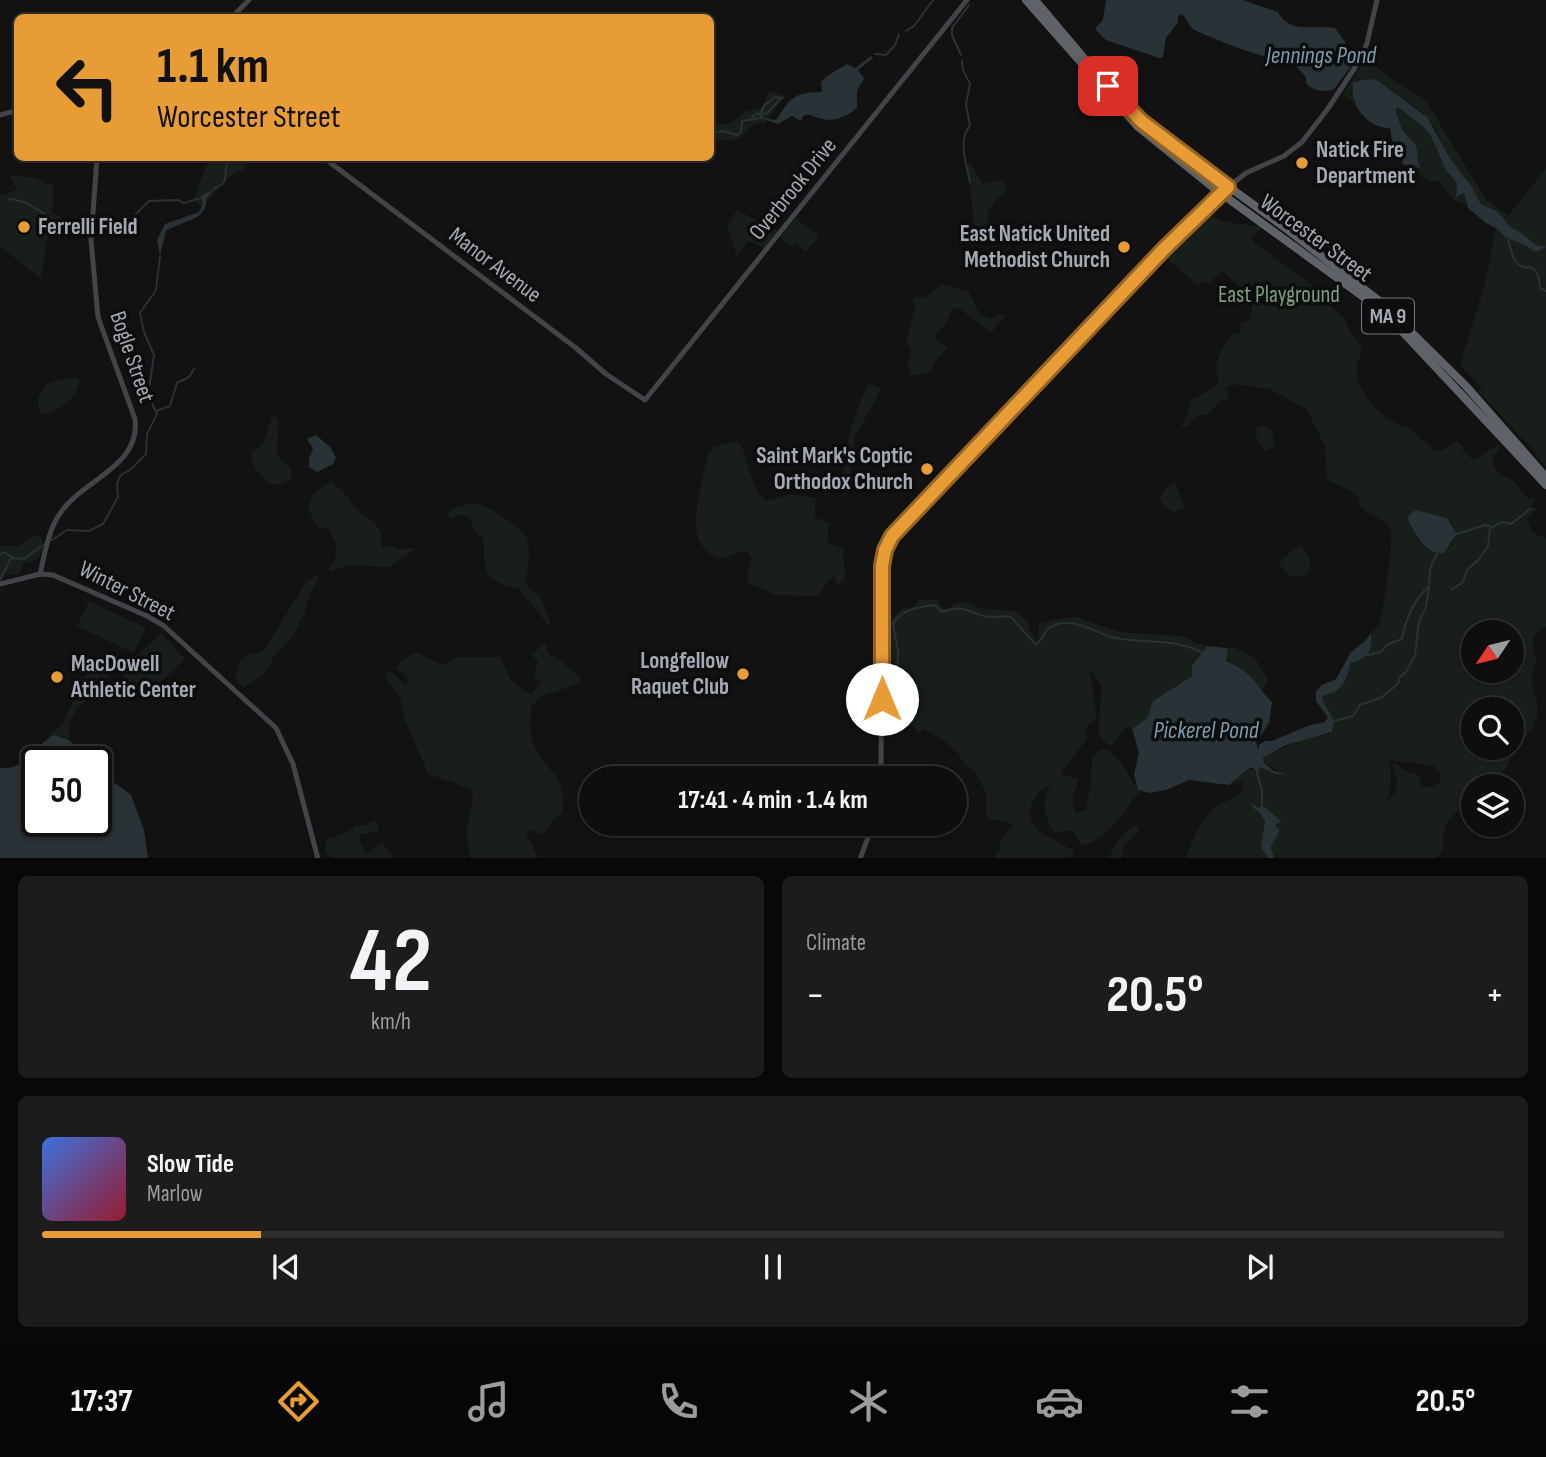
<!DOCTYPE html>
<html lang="en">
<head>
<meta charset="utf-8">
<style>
	:root { --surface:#0e0e0e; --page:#1c1c1c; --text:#f1f3f6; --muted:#9b9c9e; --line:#2e2e2e; --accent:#e79c36 }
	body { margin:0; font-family:"Sofia Sans Condensed",sans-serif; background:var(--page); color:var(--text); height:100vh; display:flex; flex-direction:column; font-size:26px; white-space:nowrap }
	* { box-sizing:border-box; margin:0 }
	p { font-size:23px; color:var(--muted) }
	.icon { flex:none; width:38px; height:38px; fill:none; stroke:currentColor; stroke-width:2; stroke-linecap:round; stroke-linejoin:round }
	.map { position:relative; height:858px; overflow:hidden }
	.details { display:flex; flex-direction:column; gap:18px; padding:18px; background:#080808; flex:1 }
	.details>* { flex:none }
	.top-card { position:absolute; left:14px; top:14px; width:700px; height:147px; border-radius:10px; box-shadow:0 2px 5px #0004,0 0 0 2px var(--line); background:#e79c36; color:#111; overflow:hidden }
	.needle { width:46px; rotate:235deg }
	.buttons { position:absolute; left:1461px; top:620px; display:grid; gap:14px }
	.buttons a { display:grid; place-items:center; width:63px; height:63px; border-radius:50%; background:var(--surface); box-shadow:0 2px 5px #0004,0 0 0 2px var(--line); font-size:35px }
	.speed { position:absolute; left:21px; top:746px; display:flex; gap:14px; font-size:35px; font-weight:700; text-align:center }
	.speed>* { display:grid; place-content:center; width:91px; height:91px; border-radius:50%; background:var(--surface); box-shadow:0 2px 5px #0004,0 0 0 2px var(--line); line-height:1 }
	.speed .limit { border:4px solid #111; border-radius:10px; background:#fff; color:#111 }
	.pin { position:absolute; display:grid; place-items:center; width:60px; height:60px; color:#fff; margin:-30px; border-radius:14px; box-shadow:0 4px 10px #0006 }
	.me { position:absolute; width:77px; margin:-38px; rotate:0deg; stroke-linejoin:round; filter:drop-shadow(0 0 5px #0008) }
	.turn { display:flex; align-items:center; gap:24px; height:147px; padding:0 28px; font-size:32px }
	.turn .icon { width:91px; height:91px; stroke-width:2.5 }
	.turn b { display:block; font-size:49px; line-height:60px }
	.big { font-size:52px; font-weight:700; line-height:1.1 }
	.details .widget { flex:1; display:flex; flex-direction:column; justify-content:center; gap:10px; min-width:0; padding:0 24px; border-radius:10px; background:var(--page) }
	.details .dial { align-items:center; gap:0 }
	.dial b { font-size:91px; line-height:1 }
	.song { display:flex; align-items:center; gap:21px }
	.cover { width:84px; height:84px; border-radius:10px; background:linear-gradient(135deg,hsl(220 70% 55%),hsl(350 70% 35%)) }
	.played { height:7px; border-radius:4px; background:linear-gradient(90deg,var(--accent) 15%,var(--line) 15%) }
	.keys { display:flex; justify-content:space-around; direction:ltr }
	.heat { display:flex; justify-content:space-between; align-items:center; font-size:38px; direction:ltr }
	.details .tiles { flex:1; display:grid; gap:18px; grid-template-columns:1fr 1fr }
	.widget:last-child { grid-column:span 2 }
	.trip { position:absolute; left:579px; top:766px; width:388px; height:70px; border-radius:35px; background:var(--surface); box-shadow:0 2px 5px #0004,0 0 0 2px var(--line); font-weight:700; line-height:70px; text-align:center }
	.tab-bar { display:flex; height:112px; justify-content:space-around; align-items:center; background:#060606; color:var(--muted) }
	.tab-bar .icon { width:49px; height:49px }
	.tab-bar .active { color:var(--accent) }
	.tab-bar b { font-size:32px; color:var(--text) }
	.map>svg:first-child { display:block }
</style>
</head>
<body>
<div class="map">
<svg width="1546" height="859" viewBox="0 0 1546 859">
	<rect width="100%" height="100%" fill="#121213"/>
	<g fill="#181e19" fill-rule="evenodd">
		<polygon points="1366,58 1390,78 1426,101 1485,198 1508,216 1546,168 1546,468 1536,457 1538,455 1479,392 1482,388 1460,365 1485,284 1496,227 1472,187 1450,158 1434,127 1422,112 1383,85 1353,84 1351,93 1355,103 1343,95"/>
		<path d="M771,91l14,5 -20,27c-18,-1 -13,8 -24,14 -7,4 -23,3 -30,2l-1,-12 22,-5 13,-10 17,-5 3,-4 2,-9z"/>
		<path d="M1398,107l25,20 8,9 15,34 11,13 1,7 -3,4 4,2 5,-3 3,12 -12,-4 -16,-20h-11l-20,-17 8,3c5,-19 -2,-22 -12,-36 -4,-5 -6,-15 -9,-21z"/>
		<polygon points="215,158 255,158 242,170 230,176 202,207 194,200 206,166"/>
		<path d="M969,161l14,23 17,-4 6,6 -1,6c-17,16 -18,16 -17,40l-9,3 -6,-9 -2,-38 -5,-16z"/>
		<polygon points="10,175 36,178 47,185 53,183 54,198 51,213 57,215 74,227 54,232 47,239 41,279 0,246 0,195 17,190"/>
		<polygon points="737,210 778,231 764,248 748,241 737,256 727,226"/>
		<path d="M1207,215l20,7 35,5 -11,13 71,53 -5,8 6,-1 21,18 7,15 11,13c-1,9 -6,19 -5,28 2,21 29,51 50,52l29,26 7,-2 14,-9 8,9 -6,-1 15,11 24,-16 2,4 -8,11c3,15 9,15 20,21 6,4 11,14 16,19l7,-1 -4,10 7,-1 -11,12 5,13 14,7v88c-15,6 -16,17 -9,32l-6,18 6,26v14l-4,11 -14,17 -19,32 -17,9h-9c-1,18 -23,25 -29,41 -4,12 3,23 -10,31h-161l-3,-11 8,-16 -3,-4 2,-4 -16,-17 -3,2 -7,-4 1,4 6,4 6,9 -4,27 7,10h-82c6,-16 14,-38 28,-50 10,-8 21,-8 29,-18l1,-9 -12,3 8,-11 9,-5 8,4 3,-5 15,7h8l-19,-11 -1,-5 39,-19 28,-5 -2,-27 -6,-9 8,-5 20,-30c18,-4 23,-12 21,-30l8,-7c4,-14 16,-87 11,-97 -6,-11 -23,-13 -30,-24 -4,-7 3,-4 -4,-10 -8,-7 -20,-9 -29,-16l-2,-33 -18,-36 -39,-22c-15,3 -28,-9 -42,0l3,8 -2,3 -8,2 -10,13 -15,3 -6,10h-7l7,-13 3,-14 26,-14c3,-8 -2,-14 0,-22 2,-12 10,-22 16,-31l6,2 2,-12 9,-4 3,-19 -31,-30 -13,14 -7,-2 -5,3 -33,-29zM1419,511l30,8 8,16 -7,12 -13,6 -19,-13 -9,-18zM1474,632h38v38h-38zM1474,709h38v38h-38zM1390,760l44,6 6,7v8c-4,6 -12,8 -19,5l-2,-11 -13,-4 -12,-8 -2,2c5,13 10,26 -5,35 5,-13 4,-27 3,-40z"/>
		<polygon points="796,218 819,237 806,251 796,243 793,247 780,238"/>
		<path d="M942,284l26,7c8,13 6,22 22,28l12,-5 3,2 -14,17 -32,-25 -6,1 -9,17 -10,11 13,11 -10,10 -7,14 -20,4 -2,-10 3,-17 -5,-6 9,-37 -3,-7 3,-2 9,1z"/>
		<path d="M77,378l3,2c-5,19 -18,30 -37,34l-4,-3 -1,-13 9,-14 15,-5z"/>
		<path d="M873,384l8,5 -26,48 -7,52c-15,-20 10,-82 19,-104z"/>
		<path d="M274,415l5,4 -2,37 13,11 2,11 -9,6 -12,1c-10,-8 -22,-20 -19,-34 16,-6 14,-23 22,-36z"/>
		<polygon points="1263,425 1272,430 1274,447 1265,451 1254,433 1257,427"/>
		<path d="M735,441l5,2c9,18 10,44 26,58l24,-7 26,4 -2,19 15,6 -2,17 2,3 14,5 2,30 -5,6h-3l-3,-8 -6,5 -11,15 -40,-1 -28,-11 -2,-9 5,-16 -4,-7c-12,-2 -20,9 -32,5 -36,-14 -13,-76 -8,-103l5,-6z"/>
		<path d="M331,480c5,6 11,10 16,16 4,4 5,11 10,14 11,9 29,16 24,34l2,4 7,-3 9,4 17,-1 -1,2 -26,17c-23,0 -37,-5 -59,4l-3,-2c14,-11 11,-28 0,-41l-9,-1 -10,-18 5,-15z"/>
		<polygon points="1175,483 1185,508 1173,512 1163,505 1160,497 1166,488"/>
		<path d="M476,503c13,2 43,24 51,34l2,17 -3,29 4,6 10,7 10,25 -2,4 -29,-36c-38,-10 -33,-14 -36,-50l-9,-10 -6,-13 -11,-1 -6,4 -5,-6 12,-7z"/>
		<path d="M39,535c7,10 5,17 -3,25l-12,3 -6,12 -12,-1 -6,4v-32h18l13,-9z"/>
		<path d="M1300,545c7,10 15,17 7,29l-11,4 -8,-3 -10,-13z"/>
		<polygon points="318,574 317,582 309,595 305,612 291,640 276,653 265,673 244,688 235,679 241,659 250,653 260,653 264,650 306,582"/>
		<path d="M918,600h20l3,7 5,2 16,-8 22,8 31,2 14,11v9l9,10 1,-17 18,-5 19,-2 44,15 62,4 14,7 11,3 -15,30 -36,23 -9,19 -15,13 -2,-4c-8,2 -11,12 -19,18 -23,-7 -7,-39 -10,-58 -1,-7 -6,-8 -8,-15h-3l7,47 -8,5 -4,8 3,6 -26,33 1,5 4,-1 11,5c-4,19 -9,14 -2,33l10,-3 5,-30 1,-24 10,-7c19,3 27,32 39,43 -8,3 -9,10 -14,17 -9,13 -29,36 -46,36l-8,-14 -20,1c-7,-16 -14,-29 -3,-45l-2,-1c-8,4 -11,8 -15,16 -13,28 22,36 39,48l2,6 -14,3 -65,-1v-4l5,-3 -1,-9 14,-17c-8,-7 -18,-1 -27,-10v-23l-12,-21 -8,-5 -9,-14 -11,-10 -22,-13 -4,4 -3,-2 -21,-23 -6,-16 -3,-33 4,-14 -3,-22 15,-15 13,-2z"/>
		<polygon points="89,601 146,628 134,653 77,626"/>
		<polygon points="161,633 185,659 143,698 119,672"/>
		<path d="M545,643l4,12 7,2 25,21 -3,6 -38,13 -9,9c-1,14 -2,30 5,43 15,27 31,28 26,64l-8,6 -12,16 -12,-5 -4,3 12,25h-68l-4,-25 7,-34 -2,-10 -43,-15 -24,-56 -3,-20 -14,-17 -2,-8 2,-2 6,2 13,13 2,-5 -3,-6 -9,-7 4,-7 17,-9 25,13 16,-8h39l4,1 9,21 19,15h3l9,-13 -7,-3 4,-17 -7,-6z"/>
		<path d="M1233,647l22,11 13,21 -6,13c-10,-17 -19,-24 -36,-31l2,-10 -2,-3z"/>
		<path d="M101,657l6,6 1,12c-14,23 -44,35 -39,65l-10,-5 -13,4 17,-16 19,-42z"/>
		<polygon points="375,820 378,824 378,832 361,834 358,840 367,853 382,843 394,858 335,858 326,853 326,839 348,832 356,825 365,825"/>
		<path d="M1136,825l3,5 -16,18 -1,10h-13c5,-13 14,-27 27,-33z"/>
	</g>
	<g fill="#293236">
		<path d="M1106,0h137l35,12c13,23 35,12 57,16l10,14 7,23 -18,24c-9,4 -22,2 -28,-6v-6l-22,-24 -3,-2c-6,2 -10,5 -16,5 -7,0 -68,-23 -73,-28 -4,-4 -6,-10 -10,-14l-4,2v6l-12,16 -3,19 -4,1 -53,-18 -11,-11 8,-9z"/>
		<path d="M871,56l2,2 -15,12 6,8 -7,13v17c-11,9 -24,15 -38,10 -8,-2 -9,-5 -16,-2l-2,5 -9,-5 -14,8 -17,-6 15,2c16,-23 16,-27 46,-28l-1,-10 6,-6 20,-12 8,4z"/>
		<path d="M1371,79l7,2 49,36 23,41 22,29 9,17 17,8 12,15 10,5 16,13 10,2 -10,5 -11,-7 -20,-8 -7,-8 -12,-6 -18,-15 -4,-15 -8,4 1,-14 -11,-13 -15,-34 -8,-9 -25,-20 -3,3c3,6 5,16 9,22 5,6 12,10 13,19 2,7 -1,9 4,17l-19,-4 1,-6 -11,-18 -2,-12c-22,0 -41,-22 -37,-45l8,-3z"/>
		<path d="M214,189l-8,10c2,22 -26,22 -40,32l-6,24 -3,-15 8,-16 34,-12 4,-8 -2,-8z"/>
		<polygon points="316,435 331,448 336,458 333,464 317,472 309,467 309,459 313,449 307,439"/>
		<path d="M1416,510l31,8 10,16 -13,19c-20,1 -28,-19 -36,-33l1,-5z"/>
		<path d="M1371,633c2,17 -3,27 -21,30 -2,11 -5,25 -18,30 -4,1 -7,2 -10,5l12,23 -2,11 -46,13 -23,13 1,5 10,8 13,3h-12l-15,-7 -2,7 -5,-6h-4l-20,17 -40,-5 -23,10 -16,3 -12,-3 -4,-16 5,-21 -7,-24 15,-11 6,-17 39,-25v-10l15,-20 19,2 2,3 -2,10c29,12 26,21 46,41l-3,21 -13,20 3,7v-5l6,-4h7l38,-16 15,-3 3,-5 -12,-16v-10l6,-6 14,-6 15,-27 14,-11z"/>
		<path d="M54,735l15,5 20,21h-52v60h59v-54l11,14 11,4 13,10 13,35 4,28h-148v-90c27,3 34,-23 54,-33z"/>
		<polygon points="1251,803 1259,808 1262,805 1282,822 1276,824 1276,827 1280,830 1271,847 1274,858 1268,858 1261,848 1265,821 1259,812 1253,808"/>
	</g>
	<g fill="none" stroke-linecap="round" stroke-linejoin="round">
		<g stroke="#293236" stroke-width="2">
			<polyline points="906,31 914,26 933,0"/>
			<polyline points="875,54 886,55 895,45 899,34"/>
			<polyline points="961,55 952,35 952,28 969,5"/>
			<path d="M962,60l1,10 7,14 -4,20 4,22c-13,14 -3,39 0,56"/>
			<polyline points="763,114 767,113 781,98"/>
			<polyline points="760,115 765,104 770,102 774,97 783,98"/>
			<polyline points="752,117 758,113 763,118"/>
			<polyline points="710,133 723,131 737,135 741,132 742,121 761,118"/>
			<path d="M213,189c18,-7 10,-12 14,-26l9,-1 7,-4"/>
			<path d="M9,199c29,1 49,35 80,33"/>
			<polyline points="96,231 103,224 132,218 149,201 177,200 184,203 201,198"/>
			<path d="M1508,240c2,5 4,17 8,22 10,13 21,-7 24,26l6,3"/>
			<polyline points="156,411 170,406 177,383 189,377 194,369"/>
			<polyline points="1457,534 1485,525 1493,527 1502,522 1511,524 1530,509"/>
			<polyline points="52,540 67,530 89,531 103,524 118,497 117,484 120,476 131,469 146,454 147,434 157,414 151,401 149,389 154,355 144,332 140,313 156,290 160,256"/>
			<polyline points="0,555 4,552 14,558"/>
			<polyline points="0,580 11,558 24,559 43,545"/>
			<polyline points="1451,590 1463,582 1467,570 1479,559 1488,546 1490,528"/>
			<path d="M1368,655l13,-3 7,-8 14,-5c3,-18 12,-40 27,-53l1,-17 7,-16"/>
			<path d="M893,696l4,-10 1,-35 -5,-27c9,-15 25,-17 42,-19l7,7c28,-10 28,5 51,5 7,0 11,-2 18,0l25,28c9,-7 7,-18 22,-21 21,-5 39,10 58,14 29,6 58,0 85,14"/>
			<polyline points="1335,721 1353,716 1360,705 1382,697 1398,684 1399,678 1406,672 1415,655 1419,621 1426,607 1429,587"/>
			<polyline points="1257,773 1262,791 1262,805"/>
		</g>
		<g stroke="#414448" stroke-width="5">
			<polyline points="231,18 249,0"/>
			<polyline points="0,115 18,110"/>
			<polyline points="324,158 576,348 606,374 645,400 967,0"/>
			<path d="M40,574c5,-21 8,-44 21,-62 23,-33 80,-46 74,-93l-37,-102 -7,-77 6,-82"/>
			<polyline points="0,584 40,574 53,575 147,616 164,626 276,728 293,764 318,859"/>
			<polyline points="881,779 882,566 889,541 1164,249 1221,193 1246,173 1284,156 1302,142 1327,110 1358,63 1367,43 1377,0"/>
			<polyline points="860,859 873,824"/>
		</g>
		<g stroke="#5f6369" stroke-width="8">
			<polyline points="1026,0 1138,127 1211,186 1384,312 1546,485"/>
			<polyline points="1035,0 1084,58"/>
			<polyline points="1097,73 1124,105 1147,127 1288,230 1378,300"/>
			<polyline points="1390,311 1465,385 1546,477"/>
		</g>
	</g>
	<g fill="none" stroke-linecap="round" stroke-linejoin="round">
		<defs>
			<polyline id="route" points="882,699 882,566 885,550 892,536 1164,249 1228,187 1141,121 1108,86"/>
		</defs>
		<use href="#route" stroke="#966523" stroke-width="18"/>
		<use href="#route" stroke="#e79c36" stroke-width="12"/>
	</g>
	<g fill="#e79c36" stroke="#0d0d0e" stroke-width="2.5">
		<circle cx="1302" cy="163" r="7"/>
		<circle cx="24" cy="227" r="7"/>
		<circle cx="1124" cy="247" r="7"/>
		<circle cx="927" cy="469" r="7"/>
		<circle cx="743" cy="674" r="7"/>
		<circle cx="57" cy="677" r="7"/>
	</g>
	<g text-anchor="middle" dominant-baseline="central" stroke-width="7" stroke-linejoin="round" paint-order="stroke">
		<rect fill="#0d0d0e" stroke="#777b82" stroke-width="2" x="1362" y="298.5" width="52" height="35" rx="5"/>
		<g font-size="21" font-weight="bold" fill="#a4aab3">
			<text x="1388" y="316">MA 9</text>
		</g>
		<g font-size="23" font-weight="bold" fill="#a4aab3" stroke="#0d0d0e" text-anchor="start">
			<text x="1316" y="150">Natick Fire<tspan x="1316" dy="26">Department</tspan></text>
			<text x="38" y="227">Ferrelli Field</text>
			<text x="1110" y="234" text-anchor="end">East Natick United<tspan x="1110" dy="26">Methodist Church</tspan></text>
			<text x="913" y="456" text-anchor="end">Saint Mark's Coptic<tspan x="913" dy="26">Orthodox Church</tspan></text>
			<text x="729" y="661" text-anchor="end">Longfellow<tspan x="729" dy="26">Raquet Club</tspan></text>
			<text x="71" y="664">MacDowell<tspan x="71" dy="26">Athletic Center</tspan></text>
		</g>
		<g font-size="23" fill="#a4aab3" stroke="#0d0d0e">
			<text transform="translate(793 189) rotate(-51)">Overbrook Drive</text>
			<text transform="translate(1316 238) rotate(36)">Worcester Street</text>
			<text transform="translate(495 265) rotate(37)">Manor Avenue</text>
			<text transform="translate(132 357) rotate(71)">Bogle Street</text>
			<text transform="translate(127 591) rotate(27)">Winter Street</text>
		</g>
		<g font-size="23" fill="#7d9d7c" stroke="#0d0d0e">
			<text x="1279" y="295">East Playground</text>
		</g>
		<g font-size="24" font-style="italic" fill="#7c9bad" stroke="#0d0d0e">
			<text x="1321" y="55">Jennings Pond</text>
			<text x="1206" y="730">Pickerel Pond</text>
		</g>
	</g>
</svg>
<div class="buttons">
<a><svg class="needle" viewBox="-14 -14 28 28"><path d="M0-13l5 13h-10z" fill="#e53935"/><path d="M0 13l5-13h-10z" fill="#9b9c9e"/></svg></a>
<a><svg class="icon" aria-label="search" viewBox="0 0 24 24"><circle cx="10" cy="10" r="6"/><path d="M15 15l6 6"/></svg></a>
<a><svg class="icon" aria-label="layers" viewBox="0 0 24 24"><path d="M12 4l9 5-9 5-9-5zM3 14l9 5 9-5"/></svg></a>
</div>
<div class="speed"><div class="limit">50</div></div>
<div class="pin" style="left:1108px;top:86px;background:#d93025"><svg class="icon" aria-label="arrive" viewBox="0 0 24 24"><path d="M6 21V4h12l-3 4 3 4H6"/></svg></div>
<svg class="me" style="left:882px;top:699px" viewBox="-20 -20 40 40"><circle r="19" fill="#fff"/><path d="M0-13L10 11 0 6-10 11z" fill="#e79c36"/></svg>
<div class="trip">17:41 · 4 min · 1.4 km</div>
<div class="top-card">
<div class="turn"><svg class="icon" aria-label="left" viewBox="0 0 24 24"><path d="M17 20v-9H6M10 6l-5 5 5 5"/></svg><div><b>1.1 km</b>Worcester Street</div></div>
</div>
</div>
<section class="details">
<div class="tiles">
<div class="widget dial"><b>42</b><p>km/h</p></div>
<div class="widget"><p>Climate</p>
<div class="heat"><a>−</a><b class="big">20.5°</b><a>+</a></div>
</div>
<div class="widget">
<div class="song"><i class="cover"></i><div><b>Slow Tide</b><p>Marlow</p></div></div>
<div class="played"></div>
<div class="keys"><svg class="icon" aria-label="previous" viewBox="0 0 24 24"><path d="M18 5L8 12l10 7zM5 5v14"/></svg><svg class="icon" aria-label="pause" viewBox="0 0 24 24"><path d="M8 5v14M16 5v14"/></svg><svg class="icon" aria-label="next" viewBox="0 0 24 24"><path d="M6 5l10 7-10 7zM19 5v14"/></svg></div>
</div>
</div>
</section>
<nav class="tab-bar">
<b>17:37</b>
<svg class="icon active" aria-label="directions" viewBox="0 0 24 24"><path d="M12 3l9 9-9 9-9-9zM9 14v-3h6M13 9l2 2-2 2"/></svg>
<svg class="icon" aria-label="music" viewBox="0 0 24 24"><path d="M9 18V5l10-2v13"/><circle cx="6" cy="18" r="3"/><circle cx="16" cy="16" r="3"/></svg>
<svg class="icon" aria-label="phone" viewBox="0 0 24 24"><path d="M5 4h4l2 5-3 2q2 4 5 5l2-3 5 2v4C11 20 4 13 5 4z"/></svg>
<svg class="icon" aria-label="climate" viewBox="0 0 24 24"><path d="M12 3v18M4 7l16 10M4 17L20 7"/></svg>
<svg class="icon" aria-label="car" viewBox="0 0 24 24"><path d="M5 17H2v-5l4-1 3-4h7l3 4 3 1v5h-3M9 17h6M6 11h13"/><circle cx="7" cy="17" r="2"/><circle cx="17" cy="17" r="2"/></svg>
<svg class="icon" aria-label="filters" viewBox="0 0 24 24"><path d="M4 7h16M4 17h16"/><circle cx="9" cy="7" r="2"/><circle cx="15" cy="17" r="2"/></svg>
<b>20.5°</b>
</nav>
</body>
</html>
